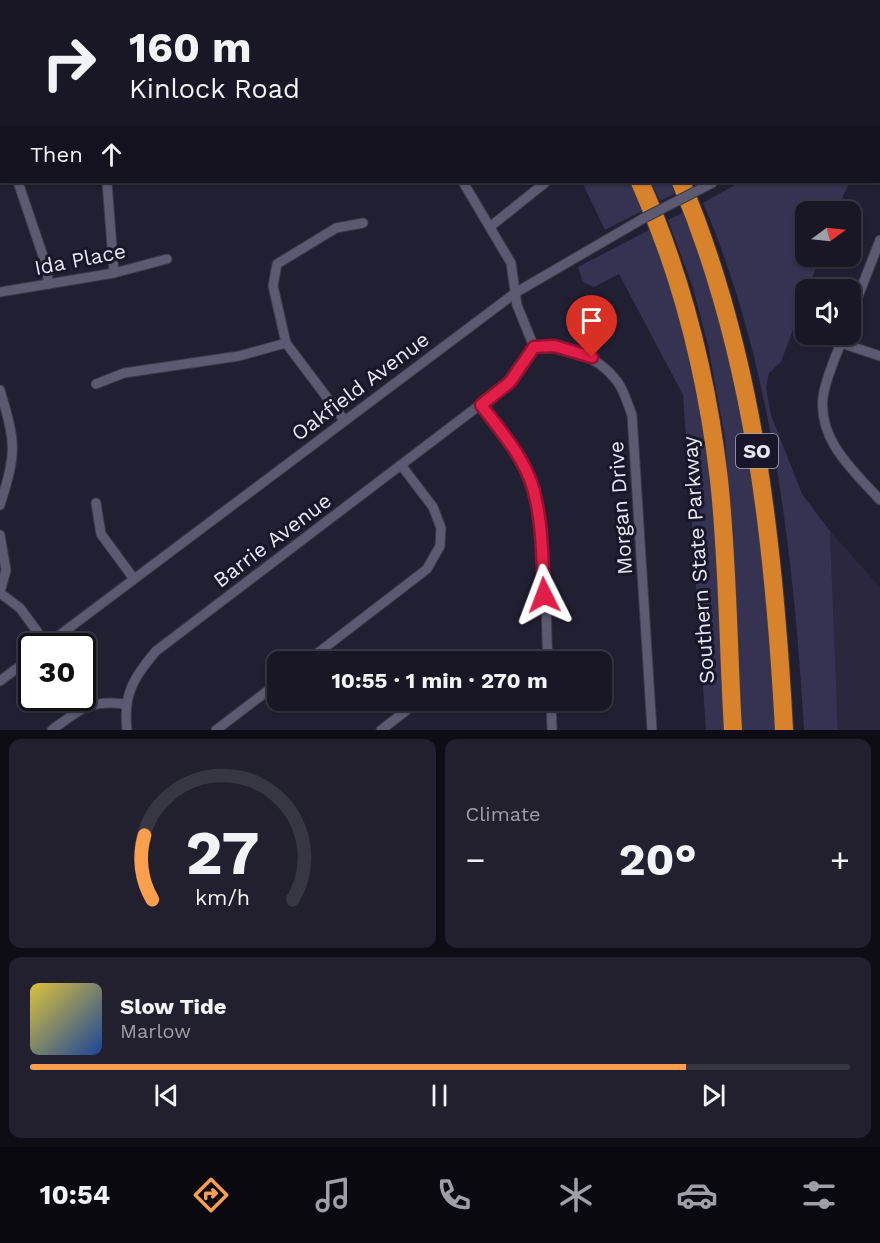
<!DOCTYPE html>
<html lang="en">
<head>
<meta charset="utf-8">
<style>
	:root { --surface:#191726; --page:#22202e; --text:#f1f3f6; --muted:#9f9fa7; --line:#373643; --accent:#fa9f4e }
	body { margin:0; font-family:"Work Sans",sans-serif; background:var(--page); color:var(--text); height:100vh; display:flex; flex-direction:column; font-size:22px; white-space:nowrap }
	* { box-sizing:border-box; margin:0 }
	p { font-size:20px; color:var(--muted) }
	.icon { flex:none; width:33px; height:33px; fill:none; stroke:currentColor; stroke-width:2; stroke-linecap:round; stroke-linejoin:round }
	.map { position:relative; height:730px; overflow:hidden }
	.details { display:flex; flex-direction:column; gap:9px; padding:9px; background:#0e0d15; flex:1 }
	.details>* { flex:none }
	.guide { position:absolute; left:0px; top:0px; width:880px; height:183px; box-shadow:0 2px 4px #0004,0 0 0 2px var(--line); background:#191726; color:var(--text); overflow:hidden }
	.needle { width:39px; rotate:75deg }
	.fabs { position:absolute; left:795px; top:201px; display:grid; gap:12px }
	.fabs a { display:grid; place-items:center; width:66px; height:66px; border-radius:12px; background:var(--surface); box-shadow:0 2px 4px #0004,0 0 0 2px var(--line); font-size:30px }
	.speed { position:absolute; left:18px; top:633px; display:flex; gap:12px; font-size:30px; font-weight:700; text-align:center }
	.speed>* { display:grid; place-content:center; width:78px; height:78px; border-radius:50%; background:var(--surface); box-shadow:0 2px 4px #0004,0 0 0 2px var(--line); line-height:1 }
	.speed .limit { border:3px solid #111; border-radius:9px; background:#fff; color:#111 }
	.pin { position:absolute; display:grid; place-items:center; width:51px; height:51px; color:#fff; margin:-62px -26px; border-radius:50% 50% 50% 0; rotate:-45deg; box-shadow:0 0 6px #0007 }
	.pin .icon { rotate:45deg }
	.me { position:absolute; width:66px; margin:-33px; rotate:357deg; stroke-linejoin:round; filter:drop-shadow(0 0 4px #0008) }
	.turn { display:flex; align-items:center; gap:21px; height:126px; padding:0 30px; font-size:27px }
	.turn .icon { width:78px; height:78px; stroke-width:2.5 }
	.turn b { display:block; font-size:42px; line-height:51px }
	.then { display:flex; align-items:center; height:57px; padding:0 30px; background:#0003; gap:12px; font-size:22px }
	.big { font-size:45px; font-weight:700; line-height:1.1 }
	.details .tile { flex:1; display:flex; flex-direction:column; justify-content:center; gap:9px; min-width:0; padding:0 21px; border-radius:12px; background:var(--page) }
	.details .dial { align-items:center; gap:0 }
	.dial svg { height:156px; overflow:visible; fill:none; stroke:var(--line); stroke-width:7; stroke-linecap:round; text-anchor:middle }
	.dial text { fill:var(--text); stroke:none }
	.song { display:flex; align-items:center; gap:18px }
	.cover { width:72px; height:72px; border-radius:9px; background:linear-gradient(135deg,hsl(50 70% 55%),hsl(220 70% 35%)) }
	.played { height:6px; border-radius:3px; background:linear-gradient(90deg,var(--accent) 80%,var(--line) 80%) }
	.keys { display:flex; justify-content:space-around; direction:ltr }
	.heat { display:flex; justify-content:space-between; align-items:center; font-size:33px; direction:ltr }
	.details .tiles { flex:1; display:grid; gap:9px; grid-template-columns:1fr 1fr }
	.tile:last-child { grid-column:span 2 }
	.trip { position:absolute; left:267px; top:651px; width:345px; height:60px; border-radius:12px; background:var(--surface); box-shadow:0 2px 4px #0004,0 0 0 2px var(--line); font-weight:700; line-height:60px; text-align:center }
	.tabs { display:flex; height:96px; justify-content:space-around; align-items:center; background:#0a090f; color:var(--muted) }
	.tabs .icon { width:42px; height:42px }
	.tabs .selected { color:var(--accent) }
	.tabs b { font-size:27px; color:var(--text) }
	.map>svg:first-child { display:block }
</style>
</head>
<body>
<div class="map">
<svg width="880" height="730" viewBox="0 0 880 730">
	<rect width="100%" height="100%" fill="#211f32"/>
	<polygon fill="#2a273f" points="830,531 880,587 880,730 838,730"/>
	<g fill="#353252">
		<polygon points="582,182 632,182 646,209 605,230"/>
		<polygon points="651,182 674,182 678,192 660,201"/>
		<path d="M740,182h110l-14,29 -30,1v44l14,1 -39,105 -12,11 -3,15 5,27 31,79 28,37 8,199h-34c-10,-172 -32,-368 -101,-527z"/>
		<polygon points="688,210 723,313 767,560 776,730 742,730 725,438 708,346 693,288 668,220"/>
		<path d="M653,228c17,53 34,107 44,162 19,112 22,227 28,340h-19l-23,-335 -64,-121 -25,13 -11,-5 -5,-15z"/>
	</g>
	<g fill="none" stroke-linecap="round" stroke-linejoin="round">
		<defs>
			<g id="minor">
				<polyline points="93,0 94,2"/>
				<polyline points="172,0 172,2"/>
				<polyline points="660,0 661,2"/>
				<polyline points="795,0 796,2"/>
				<polyline points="335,2 338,0"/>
				<polyline points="879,97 880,96"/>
				<polyline points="0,102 0,108"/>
				<polyline points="0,125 2,130"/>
				<polyline points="18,182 45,262 49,284"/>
				<polyline points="107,182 114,273"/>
				<polyline points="491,226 546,182"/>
				<polyline points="0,292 114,273 167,259"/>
				<polyline points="850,317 880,240"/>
				<path d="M844,334c-7,21 -18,42 -21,63 -5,44 31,74 57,103"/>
				<polyline points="841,343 880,356"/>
				<path d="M534,347c32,-2 63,8 83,34 7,9 11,24 15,34l20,315"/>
				<polyline points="96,384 124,373 239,356 286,343"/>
				<path d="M0,390c16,54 17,61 0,115"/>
				<path d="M481,405c19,25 42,51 52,82 15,46 12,124 15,175"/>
				<polyline points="344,420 286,343 273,286 277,264 336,228 363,223"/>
				<polyline points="96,503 101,534 134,579"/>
				<polyline points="0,535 6,570 0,592"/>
				<polyline points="0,593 20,608 47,645"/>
				<polyline points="45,646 515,293 644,218"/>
				<polyline points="306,662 427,569 440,546 441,528 433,507 401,465"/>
				<polyline points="521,662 548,658"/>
				<polyline points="0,681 32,657"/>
				<polyline points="551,700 552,730"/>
				<path d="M52,730c27,-20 37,-31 73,-26"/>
				<path d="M127,730c-4,-35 6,-52 29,-79l354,-269 24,-35 -17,-42 -6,-42 -48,-81"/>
				<polyline points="216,730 278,683"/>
				<polyline points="381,730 420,700"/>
			</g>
			<g id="motorway">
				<polyline points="533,0 534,2"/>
				<polyline points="581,0 583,2"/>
				<path d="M640,182c42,94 67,195 79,298 9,83 9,167 14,250"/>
				<path d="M681,182c73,174 93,361 103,548"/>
			</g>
		</defs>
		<use href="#minor" stroke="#3b3a49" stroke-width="11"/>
		<use href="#motorway" stroke="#3b3a49" stroke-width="20"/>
		<use href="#minor" stroke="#5b5a70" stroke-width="9"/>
		<use href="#motorway" stroke="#d9822c" stroke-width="18"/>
		<defs>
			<polyline id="minor-bridge" points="644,218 714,182"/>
		</defs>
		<use href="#minor-bridge" stroke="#3b3a49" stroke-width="11" stroke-linecap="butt"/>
		<use href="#minor-bridge" stroke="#5b5a70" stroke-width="9"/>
	</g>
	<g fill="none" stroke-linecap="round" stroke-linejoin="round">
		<defs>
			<path id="route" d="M544,595c-2,-35 -1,-72 -11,-107 -9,-31 -33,-58 -52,-83l29,-23 24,-35 20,-1 38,11"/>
		</defs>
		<use href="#route" stroke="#92132f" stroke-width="15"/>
		<use href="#route" stroke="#e11d48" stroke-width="10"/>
	</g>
	<g text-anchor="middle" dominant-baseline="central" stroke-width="6" stroke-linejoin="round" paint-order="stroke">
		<rect fill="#181628" stroke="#a9a8b6" stroke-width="1.5" x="736" y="434" width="42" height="34" rx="4.5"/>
		<g font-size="20" font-weight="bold" fill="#e7e6f3">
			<text x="757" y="451">SO</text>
		</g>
		<g font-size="21" fill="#e7e6f3" stroke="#181628">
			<text transform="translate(80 259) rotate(-11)">Ida Place</text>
			<text transform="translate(360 386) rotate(-37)">Oakfield Avenue</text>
			<text transform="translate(620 508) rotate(-94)">Morgan Drive</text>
			<text transform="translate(272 540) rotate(-37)">Barrie Avenue</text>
			<text transform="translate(698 560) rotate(-94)">Southern State Parkway</text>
		</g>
	</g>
</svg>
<div class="fabs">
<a><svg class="needle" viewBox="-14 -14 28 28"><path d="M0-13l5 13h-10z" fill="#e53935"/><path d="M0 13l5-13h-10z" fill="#9f9fa7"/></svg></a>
<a><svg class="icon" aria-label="sound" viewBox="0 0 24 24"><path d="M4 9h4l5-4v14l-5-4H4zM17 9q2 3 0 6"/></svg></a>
</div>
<div class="speed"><div class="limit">30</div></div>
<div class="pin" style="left:592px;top:357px;background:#d93025"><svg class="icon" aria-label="arrive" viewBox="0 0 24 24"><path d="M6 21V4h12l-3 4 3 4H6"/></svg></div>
<svg class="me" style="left:544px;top:595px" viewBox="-20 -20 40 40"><path d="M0-17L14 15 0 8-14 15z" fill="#e11d48" stroke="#fff" stroke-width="4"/></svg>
<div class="trip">10:55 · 1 min · 270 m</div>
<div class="guide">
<div class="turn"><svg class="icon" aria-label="right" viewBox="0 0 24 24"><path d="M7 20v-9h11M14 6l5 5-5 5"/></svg><div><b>160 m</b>Kinlock Road</div></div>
<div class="then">Then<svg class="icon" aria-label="ahead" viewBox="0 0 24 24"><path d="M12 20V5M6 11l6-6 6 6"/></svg></div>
</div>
</div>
<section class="details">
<div class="tiles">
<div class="tile dial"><svg viewBox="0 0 100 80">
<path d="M14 69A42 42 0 1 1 86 69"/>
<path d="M14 69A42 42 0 0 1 10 36" stroke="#fa9f4e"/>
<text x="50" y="56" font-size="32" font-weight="700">27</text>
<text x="50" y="72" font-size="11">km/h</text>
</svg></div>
<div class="tile"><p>Climate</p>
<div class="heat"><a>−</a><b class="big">20°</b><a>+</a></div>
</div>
<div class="tile">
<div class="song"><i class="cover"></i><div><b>Slow Tide</b><p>Marlow</p></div></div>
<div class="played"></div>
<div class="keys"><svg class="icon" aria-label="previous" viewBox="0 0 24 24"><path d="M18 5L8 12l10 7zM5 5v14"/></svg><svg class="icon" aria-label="pause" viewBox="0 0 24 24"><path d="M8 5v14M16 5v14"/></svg><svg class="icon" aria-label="next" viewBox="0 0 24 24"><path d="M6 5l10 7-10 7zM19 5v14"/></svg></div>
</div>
</div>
</section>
<nav class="tabs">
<b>10:54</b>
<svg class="icon selected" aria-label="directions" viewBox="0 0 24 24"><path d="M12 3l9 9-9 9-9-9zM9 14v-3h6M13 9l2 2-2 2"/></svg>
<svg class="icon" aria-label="music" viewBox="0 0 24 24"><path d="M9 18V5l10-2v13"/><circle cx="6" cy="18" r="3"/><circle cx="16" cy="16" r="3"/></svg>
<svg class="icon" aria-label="phone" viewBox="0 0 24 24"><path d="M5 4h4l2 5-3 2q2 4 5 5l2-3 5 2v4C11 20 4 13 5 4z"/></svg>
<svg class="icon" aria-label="climate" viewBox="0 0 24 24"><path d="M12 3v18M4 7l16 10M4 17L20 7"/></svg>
<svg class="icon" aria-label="car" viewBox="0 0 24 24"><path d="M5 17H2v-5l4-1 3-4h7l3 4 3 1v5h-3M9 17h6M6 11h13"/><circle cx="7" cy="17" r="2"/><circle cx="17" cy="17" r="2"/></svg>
<svg class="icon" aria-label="filters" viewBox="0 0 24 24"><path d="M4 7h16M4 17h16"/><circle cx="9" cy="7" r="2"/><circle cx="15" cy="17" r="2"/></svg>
</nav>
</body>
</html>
